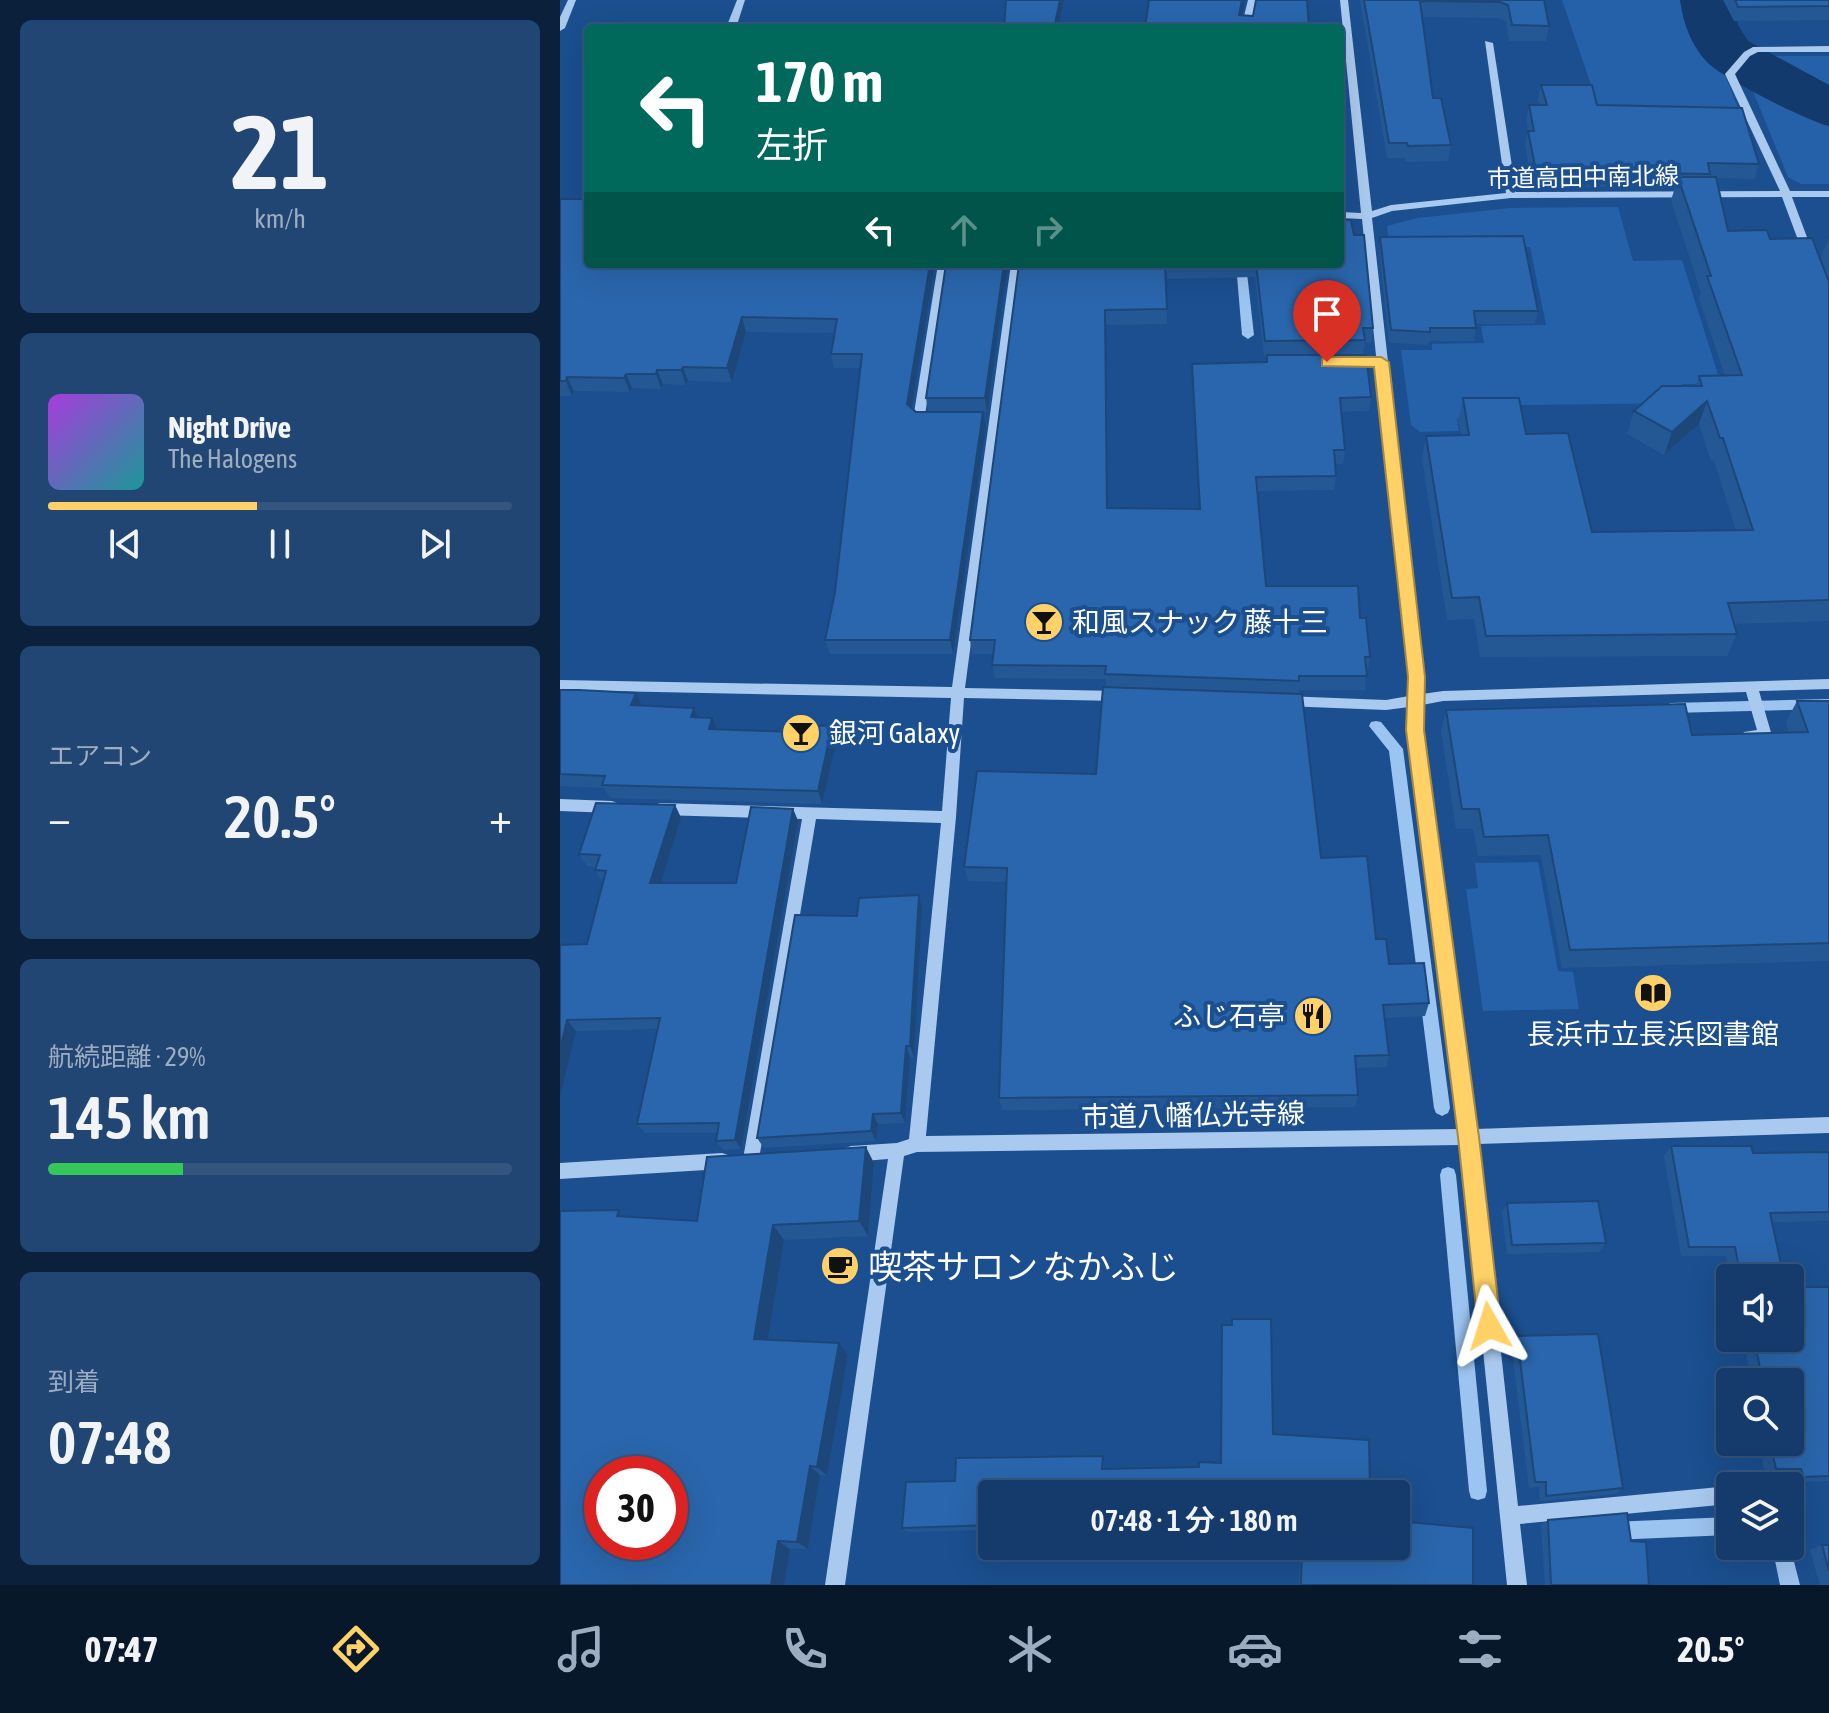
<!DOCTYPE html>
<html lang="ja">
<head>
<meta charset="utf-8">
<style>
	:root { --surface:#143b6b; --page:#214673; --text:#f1f3f6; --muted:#9dadc1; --line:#33557e; --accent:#ffd166 }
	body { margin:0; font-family:"Asap Condensed","Noto Sans JP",sans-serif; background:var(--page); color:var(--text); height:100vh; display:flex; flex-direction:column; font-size:30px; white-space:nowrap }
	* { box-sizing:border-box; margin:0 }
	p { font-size:26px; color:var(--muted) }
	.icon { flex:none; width:44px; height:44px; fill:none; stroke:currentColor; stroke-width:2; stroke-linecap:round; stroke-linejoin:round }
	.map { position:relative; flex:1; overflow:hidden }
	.sheet { display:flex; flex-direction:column; gap:20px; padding:20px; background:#0b203b; width:560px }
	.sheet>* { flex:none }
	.top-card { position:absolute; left:24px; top:24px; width:760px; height:244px; border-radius:8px; box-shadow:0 8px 32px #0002,0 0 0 2px var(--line); background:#00695c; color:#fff; overflow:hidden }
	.tools { position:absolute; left:1156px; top:1264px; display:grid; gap:16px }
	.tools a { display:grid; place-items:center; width:88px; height:88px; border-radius:8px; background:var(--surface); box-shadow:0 8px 32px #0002,0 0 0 2px var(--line); font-size:40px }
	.speed { position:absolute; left:24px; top:1456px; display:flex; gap:16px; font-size:40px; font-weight:700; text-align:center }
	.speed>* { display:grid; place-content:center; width:104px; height:104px; border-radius:50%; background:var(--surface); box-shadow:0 8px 32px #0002,0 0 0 2px var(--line); line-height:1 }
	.speed .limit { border:12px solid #d22; background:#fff; color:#111 }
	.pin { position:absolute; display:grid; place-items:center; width:68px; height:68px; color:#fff; margin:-82px -34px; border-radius:50% 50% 50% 0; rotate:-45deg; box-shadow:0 0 8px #0007 }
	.pin .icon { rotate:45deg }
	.me { position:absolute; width:88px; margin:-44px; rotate:354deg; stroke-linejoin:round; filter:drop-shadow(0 0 6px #0008) }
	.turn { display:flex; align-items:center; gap:28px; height:168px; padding:0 40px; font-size:36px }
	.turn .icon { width:104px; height:104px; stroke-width:2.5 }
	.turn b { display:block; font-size:56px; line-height:68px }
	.lanes { display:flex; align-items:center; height:76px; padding:0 40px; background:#0003; justify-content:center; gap:40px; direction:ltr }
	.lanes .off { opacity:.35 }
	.big { font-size:60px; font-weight:600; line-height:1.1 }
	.sheet .tile { flex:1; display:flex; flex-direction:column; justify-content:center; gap:12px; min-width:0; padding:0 28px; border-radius:12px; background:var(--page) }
	.sheet .dial { align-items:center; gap:0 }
	.dial b { font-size:104px; line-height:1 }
	.song { display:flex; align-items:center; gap:24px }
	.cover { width:96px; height:96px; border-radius:12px; background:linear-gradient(135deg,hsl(280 70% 55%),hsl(180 70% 35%)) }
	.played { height:8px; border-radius:4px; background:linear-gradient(90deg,var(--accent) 45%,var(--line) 45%) }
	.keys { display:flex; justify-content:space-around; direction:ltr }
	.heat { display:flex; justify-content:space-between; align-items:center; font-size:44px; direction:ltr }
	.charge { height:12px; border-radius:6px; background:linear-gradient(90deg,#34c759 29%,var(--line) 0) }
	.trip { position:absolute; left:418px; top:1480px; width:432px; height:80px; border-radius:8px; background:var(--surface); box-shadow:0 8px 32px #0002,0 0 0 2px var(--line); font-weight:600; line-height:80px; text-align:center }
	.dock { display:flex; height:128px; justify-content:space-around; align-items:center; background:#08182b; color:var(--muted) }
	.dock .icon { width:56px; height:56px }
	.dock .selected { color:var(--accent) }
	.dock b { font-size:36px; color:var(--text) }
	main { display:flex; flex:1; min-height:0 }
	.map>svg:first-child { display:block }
</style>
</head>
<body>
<main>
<section class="sheet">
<div class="tile dial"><b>21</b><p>km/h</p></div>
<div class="tile">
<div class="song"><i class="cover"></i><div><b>Night Drive</b><p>The Halogens</p></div></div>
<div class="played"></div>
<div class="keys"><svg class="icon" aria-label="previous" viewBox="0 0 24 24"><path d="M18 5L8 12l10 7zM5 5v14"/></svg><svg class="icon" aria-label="pause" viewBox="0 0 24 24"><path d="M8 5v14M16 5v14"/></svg><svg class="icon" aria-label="next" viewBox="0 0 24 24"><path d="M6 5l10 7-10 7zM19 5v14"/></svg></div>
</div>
<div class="tile"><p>エアコン</p>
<div class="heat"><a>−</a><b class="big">20.5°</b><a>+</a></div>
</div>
<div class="tile"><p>航続距離 · 29%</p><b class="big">145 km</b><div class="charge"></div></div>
<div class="tile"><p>到着</p><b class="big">07:48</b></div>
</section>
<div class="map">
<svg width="1269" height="1585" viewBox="0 0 1269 1585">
	<rect width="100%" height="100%" fill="#1b4f8f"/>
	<g fill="#2461a8">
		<polygon points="1002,0 1128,0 1136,38 1163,70 1183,121 1042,117"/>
		<polygon points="1204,56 1269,56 1269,102 1196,62"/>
		<polygon points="1189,72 1269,116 1269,184 1241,184 1228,177 1186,74"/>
		<polygon points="1058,207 1073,261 1122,260 1161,384 1122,384 1127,403 956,405 958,419 897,419 899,431 860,432 851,425 841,350 872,350 872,344 924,343 921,326 986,325 970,247 830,248 827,226 857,218 950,208"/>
		<polygon points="978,862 998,971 1013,972 1019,1009 923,1011 906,889 918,888 915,863"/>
	</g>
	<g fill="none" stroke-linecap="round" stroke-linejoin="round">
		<g fill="#9cc4f0" fill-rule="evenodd">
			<polygon points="676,264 686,264 694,335 688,339 682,335"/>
			<polygon points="1269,699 1269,709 1110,713 1103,708 1110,703"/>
			<polygon points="816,721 821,722 843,749 890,1108 888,1113 882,1116 876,1113 874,1108 829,751 809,726 811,722"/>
			<polygon points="888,1167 894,1169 896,1175 927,1491 925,1498 918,1500 911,1498 909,1491 880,1175 882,1169"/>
			<polygon points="1170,1517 1170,1535 1051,1540 1044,1538 1042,1531 1044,1524 1051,1522"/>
			<polygon points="1230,1545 1230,1546 1240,1585 1220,1585 1212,1546"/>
		</g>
		<path fill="#123a6d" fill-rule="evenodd" d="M1120,0h54l4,25 10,16 81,44v41c-22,-5 -107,-48 -122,-64 -16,-17 -24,-39 -27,-62z"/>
		<g fill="#a9c9ee" fill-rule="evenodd">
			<polygon points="8,0 16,0 5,28 0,31 0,17"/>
			<polygon points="177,0 185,0 176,28 166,28"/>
			<polygon points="688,0 696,0 691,28 681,28"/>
			<path d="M780,0h8l24,211 19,-6 115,-12 -21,-152 8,2 23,149 264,-1 -55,-117 19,-22 9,-5 76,-1v6h-71l-8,4 -15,18 55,117h39v6h-37l22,59 -1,2h-8l-1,-2 -22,-59 -271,1 -119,13 -20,7 51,459 -1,17 21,-3 386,-12v10l-70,2 13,45 -2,4c-8,3 -18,3 -26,0l-2,-4 2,-4 13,-2 -11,-38 -303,9 -21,4v25l54,399 353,-12v16l-351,11 40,362 212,-20v18l-210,20 7,61h-20l-45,-440 -545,7 -13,4 -59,429h-20l63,-426 -37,3 -6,-2 -2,-6 2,-6 6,-2 46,-3 12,-4 32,-316 -125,-4 -57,340 -2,6 -6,2 -6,-2 -2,-6 59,-340 -142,-4 -5,-2 -2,-4 2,-4 5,-2 282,8 9,-113 -391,-8v-10l392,7 59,-423h10l-56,424 154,3 7,5 -7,5 -155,-3 -8,119 -30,319 534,-7 -52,-399 1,-23 -23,3 -102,-4 -7,-5 7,-5 102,4 23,-4v-19l-47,-458 -22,-1v-6l21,1z"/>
			<path d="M378,264h10l-23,151 7,1 2,3c-4,6 -17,6 -21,0z"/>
			<polygon points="0,799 52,801 57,803 59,807 57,811 52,813 0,811"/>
			<polygon points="162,1153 168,1155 170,1161 168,1167 162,1169 0,1179 0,1163"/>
		</g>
	</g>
	<g fill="#245895" fill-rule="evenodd">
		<polygon points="800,0 984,0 989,26 986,41 949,41 946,21 938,18 862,17 873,98 891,145 888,161 845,162 845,158 827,158"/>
		<polygon points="1163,0 1269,0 1269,20 1174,21"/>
		<polygon points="981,85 1199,164 1194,179 1156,178 1168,231 1210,239 1260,259 1269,238 1269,621 1174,624 1177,634 1167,656 920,657 914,619 887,620 862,459 866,436 901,435 898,421 903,398 966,434 1032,532 1176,531 1154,460 1151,461 1139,424 1104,455 1067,434 1074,411 1135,386 1139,376 1165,376 1139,299 1141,293 1111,200 1115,188 973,186 965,145 968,131 966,120 969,105 980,105 978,99"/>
		<polygon points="0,199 375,264 352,408 356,412 368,412 366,398 448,264 427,412 423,412 426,426 393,654 270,654 265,640 275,592 300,368 274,368 271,354 274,333 186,332 172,382 128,381 126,385 103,384 101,389 72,388 70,392 14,391 12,396 0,396"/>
		<path d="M794,235l19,93 -2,15 -6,-1 -2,13 8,42 -2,14 -28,1 4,38 -2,14h-8l1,12 -2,14 -76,1 8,95 94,32 10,39 -2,14h-2l-1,19h-66l22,168 55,81 13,25 40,39 -4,13 -40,2 4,37 -3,12 -30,1 2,27 -3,12 -353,3 -3,-12 8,-216 -39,-1 -4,-14 132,-93 10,-87v-8l-111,-1 -3,-13 2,-11h-22l-2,-14 49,-376h321zM695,277l9,79h3l-1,6 -74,2 8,145 -92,-1 -2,-183 61,-1 -2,-45z"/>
		<polygon points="820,237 978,311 975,324 916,324 916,328 914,341 869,341 868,345 829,343 819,250"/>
		<polygon points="0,690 82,706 134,708 138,718 157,729 235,732 272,726 277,739 262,804 50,798 44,788 0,786"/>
		<polygon points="1237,701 1269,701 1269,961 1002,968 981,855 918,856 913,829 896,829 881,730 886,710 1132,735 1229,733 1226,722"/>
		<polygon points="115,805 121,818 101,883 176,883 233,809 238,821 181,1149 163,1150 156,1141 157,1133 85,1133 77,1124 97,1029 16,1031 0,1097 0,946 27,944 43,882 35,870 36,867 27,866 19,854"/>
		<polygon points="359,895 362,908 354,1057 350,1057 345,1123 318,1124 316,1141 204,1148 197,1138 297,916"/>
		<polygon points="1111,1146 1193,1153 1269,1152 1269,1221 1212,1222 1224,1278 1171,1278 1166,1256 1121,1256 1104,1156"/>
		<polygon points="314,1163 308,1236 224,1240 208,1339 279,1343 288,1355 267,1476 260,1475 248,1549 230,1549 224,1585 0,1585 65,1216 137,1221"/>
		<polygon points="947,1203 1046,1243 1039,1252 947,1254 942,1213"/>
		<polygon points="1269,1287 1269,1481 1233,1482 1231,1474 1205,1475 1199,1442 1230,1442 1230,1382 1187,1382 1187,1380 1191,1378 1183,1338 1230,1338"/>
		<polygon points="957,1336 1063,1488 1055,1494 980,1501 979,1487 969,1488 951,1344"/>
		<polygon points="713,1434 810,1494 432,1494 432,1530 347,1532 342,1528 395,1481 543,1456 544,1469 639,1467 661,1463"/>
		<polygon points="988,1520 1071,1541 1089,1585 985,1585 981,1525"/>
		<polygon points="1262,1545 1269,1545 1269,1585 1260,1585 1250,1550"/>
		<polygon points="740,1546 836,1546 913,1585 739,1585"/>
	</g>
	<g fill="#1d4779">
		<polygon points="500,0 504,0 498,28 494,28"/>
		<polygon points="682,0 685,0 679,28 679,15"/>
		<polygon points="370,264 375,264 350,419 347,404"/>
		<polygon points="444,264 448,264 427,412 425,398"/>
		<polygon points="545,310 546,325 548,522 547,508"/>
		<polygon points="182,317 186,332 172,382 167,368"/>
		<polygon points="123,367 128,381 126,385 121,370"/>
		<polygon points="97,370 103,384 101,389 96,374"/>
		<polygon points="66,374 72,388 70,392 64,378"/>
		<polygon points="7,377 14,391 12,396 6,381"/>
		<polygon points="1147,401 1139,424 1104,455 1112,432"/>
		<polygon points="423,412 426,426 393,654 390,640"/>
		<polygon points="76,693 82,706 71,705"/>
		<polygon points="134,708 140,721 131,717"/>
		<polygon points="152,718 158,731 149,729"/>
		<polygon points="272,726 277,739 262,804 258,791"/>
		<polygon points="115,805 121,818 97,895 90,883"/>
		<polygon points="233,809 238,821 181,1149 175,1140"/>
		<polygon points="359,895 362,908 354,1057 350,1046"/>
		<polygon points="7,1020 16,1031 0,1097 0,1050"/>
		<polygon points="346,1046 350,1057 345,1123 341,1113"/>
		<polygon points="313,1114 318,1124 316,1141 311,1131"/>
		<polygon points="306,1147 314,1163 308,1236 299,1221"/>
		<polygon points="213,1225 224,1240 206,1351 194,1339"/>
		<polygon points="279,1343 288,1355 267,1476 257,1467"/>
		<polygon points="250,1466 260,1475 248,1549 237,1542"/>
		<polygon points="218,1541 230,1549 224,1585 211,1585"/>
	</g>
	<g fill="#2a66ad" stroke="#1d4779" stroke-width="2" fill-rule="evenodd">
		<polygon points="446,0 500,0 494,28 444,28"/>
		<polygon points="589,0 682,0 679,15 693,16 696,0 747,0 749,28 585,28"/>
		<polygon points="804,0 984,0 989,26 952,25 948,5 940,2 860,1 873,98 881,98 891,145 848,146 847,143 829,143"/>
		<polygon points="1175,0 1269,0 1269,6 1178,7"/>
		<polygon points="981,85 1032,85 1037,105 1182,108 1199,164 1148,163 1150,174 976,171 968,131 974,131 969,105 987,105"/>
		<polygon points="1118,177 1156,177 1168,231 1207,230 1210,239 1252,238 1269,282 1269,600 1168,603 1177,634 926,636 919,597 892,598 866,436 909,435 903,398 959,398 966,434 1008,433 1032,532 1193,530 1163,438 1160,438 1147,401 1112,432 1074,411 1102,386 1142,386 1139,376 1182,375 1147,276 1151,276"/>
		<polygon points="0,199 28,199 28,264 370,264 347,404 356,412 423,412 390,640 265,640 275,592 302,354 271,354 277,319 182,317 167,368 123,367 121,370 97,370 96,374 66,374 64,378 7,377 6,381 0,381"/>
		<polygon points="780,220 791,220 794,235 804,235 813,328 803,328 805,340 705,341 696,264 780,264"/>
		<polygon points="963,236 978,311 914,311 916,328 870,328 870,332 831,330 820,237"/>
		<polygon points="386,264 444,264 425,398 366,398"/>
		<polygon points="459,264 616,264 605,264 607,309 545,310 547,508 640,509 632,364 707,362 707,355 806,355 811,397 780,398 785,450 774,450 776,476 696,477 706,586 798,586 800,618 806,618 810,657 805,657 807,676 739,676 739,681 545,674 546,666 432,665 435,640 410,640"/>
		<polygon points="543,687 742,694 761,858 807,856 816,939 826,939 829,964 864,963 869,1003 823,1005 829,1055 795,1056 798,1095 439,1098 447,868 404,867 417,771 536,774"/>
		<polygon points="0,690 19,690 76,693 71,705 134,708 131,717 152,718 149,729 235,732 236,725 272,726 258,791 42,785 45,776 0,774"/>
		<polygon points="1237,701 1269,701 1269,943 1010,950 988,835 924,837 919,809 902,809 886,710 1125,704 1132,735 1248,732"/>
		<polygon points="36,803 115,805 90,883 176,883 191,807 233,809 175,1140 156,1141 159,1123 77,1124 100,1018 7,1020 0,1050 0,945 27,944 46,871 35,870 40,855 19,854"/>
		<polygon points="359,895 350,1046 346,1046 341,1113 313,1114 311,1131 197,1138 235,915 297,916 299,898"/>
		<polygon points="1111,1146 1191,1146 1193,1153 1269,1152 1269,1212 1210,1213 1224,1278 1181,1278 1175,1247 1129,1247"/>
		<path d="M306,1147l-7,74 -86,4 -19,114 85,4 -22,124 -7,-1 -13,76 -19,-1 -7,44h-211v-374l59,-1 -2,6 80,5 10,-64zM42,1474h68v68h-68z"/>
		<polygon points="1038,1201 1046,1243 952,1245 947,1203"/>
		<polygon points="1230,1287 1269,1287 1269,1476 1244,1477 1241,1469 1216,1469 1210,1442 1230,1442 1230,1382 1198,1382 1197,1373 1201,1373 1194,1338 1230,1338"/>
		<polygon points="672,1319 711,1319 713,1434 809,1440 810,1494 432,1494 432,1525 342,1528 346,1482 395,1481 396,1458 543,1456 542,1469 639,1467 639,1462 661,1463 662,1325 672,1325"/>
		<polygon points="1038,1334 1063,1488 986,1496 986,1482 975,1482 957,1336"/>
		<polygon points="1067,1513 1071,1541 1086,1542 1089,1585 991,1585 988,1520"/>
		<polygon points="836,1521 913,1528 913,1585 741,1585 742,1546 836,1546"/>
		<polygon points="1262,1545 1269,1545 1269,1571"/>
	</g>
	<polygon fill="#ffd166" stroke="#a68842" stroke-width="2" points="767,357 821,357 829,362 865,677 864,730 919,1137 941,1326 937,1334 929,1338 921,1334 918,1326 898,1137 846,730 848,677 814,367 762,366 762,359"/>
	<defs>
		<symbol id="bar-disc" viewBox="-11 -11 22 22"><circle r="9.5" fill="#ffd166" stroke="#1b4f8f"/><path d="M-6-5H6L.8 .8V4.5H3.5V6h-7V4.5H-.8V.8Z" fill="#111"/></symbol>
		<symbol id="library-disc" viewBox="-11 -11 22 22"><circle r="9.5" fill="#ffd166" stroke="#1b4f8f"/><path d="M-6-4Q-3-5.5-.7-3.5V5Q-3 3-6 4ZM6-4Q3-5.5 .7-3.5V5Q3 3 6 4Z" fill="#111"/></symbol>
		<symbol id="restaurant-disc" viewBox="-11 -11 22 22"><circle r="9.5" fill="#ffd166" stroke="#1b4f8f"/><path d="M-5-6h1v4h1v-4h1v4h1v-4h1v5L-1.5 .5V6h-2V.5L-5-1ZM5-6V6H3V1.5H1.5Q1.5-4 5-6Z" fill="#111"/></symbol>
		<symbol id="cafe-disc" viewBox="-11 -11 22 22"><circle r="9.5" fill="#ffd166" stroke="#1b4f8f"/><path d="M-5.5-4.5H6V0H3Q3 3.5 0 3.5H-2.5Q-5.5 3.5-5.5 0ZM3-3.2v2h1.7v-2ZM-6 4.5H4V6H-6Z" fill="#111"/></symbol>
	</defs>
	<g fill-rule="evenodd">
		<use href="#bar-disc" x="462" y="600" width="44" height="44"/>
		<use href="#bar-disc" x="219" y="711" width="44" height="44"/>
		<use href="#library-disc" x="1071" y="971" width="44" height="44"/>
		<use href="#restaurant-disc" x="731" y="994" width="44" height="44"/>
		<use href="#cafe-disc" x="258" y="1244" width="44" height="44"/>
	</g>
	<g text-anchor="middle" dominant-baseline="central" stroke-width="8" stroke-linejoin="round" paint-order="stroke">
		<g font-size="24" fill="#fff" stroke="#1b4f8f">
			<text transform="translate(1023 177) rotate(-1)">市道高田中南北線</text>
		</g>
		<g font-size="28" fill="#fff" stroke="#1b4f8f" text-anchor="start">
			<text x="512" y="622">和風スナック 藤十三</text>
			<text x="269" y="733">銀河 Galaxy</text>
			<text x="725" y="1016" text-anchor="end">ふじ石亭</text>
			<text x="1093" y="1034" text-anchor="middle">長浜市立長浜図書館</text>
		</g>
		<g font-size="28" fill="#fff" stroke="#1b4f8f">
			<text transform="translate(633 1115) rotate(-1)">市道八幡仏光寺線</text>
		</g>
		<g font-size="34" fill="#fff" stroke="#1b4f8f" text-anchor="start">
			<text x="308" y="1266">喫茶サロン なかふじ</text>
		</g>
	</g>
</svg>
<div class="tools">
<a><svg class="icon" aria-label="sound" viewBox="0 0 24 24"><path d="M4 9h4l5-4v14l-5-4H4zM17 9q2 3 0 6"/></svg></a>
<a><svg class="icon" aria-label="search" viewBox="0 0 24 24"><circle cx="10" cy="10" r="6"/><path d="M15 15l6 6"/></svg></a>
<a><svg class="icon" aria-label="layers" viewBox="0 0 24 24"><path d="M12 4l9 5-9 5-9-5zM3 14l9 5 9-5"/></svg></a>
</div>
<div class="speed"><div class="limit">30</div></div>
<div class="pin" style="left:767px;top:362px;background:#d93025"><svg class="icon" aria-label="arrive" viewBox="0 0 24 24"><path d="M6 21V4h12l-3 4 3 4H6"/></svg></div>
<svg class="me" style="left:929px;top:1326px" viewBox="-20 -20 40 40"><path d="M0-17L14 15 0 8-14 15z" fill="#ffd166" stroke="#fff" stroke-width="4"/></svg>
<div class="trip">07:48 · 1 分 · 180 m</div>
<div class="top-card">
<div class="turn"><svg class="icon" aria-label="left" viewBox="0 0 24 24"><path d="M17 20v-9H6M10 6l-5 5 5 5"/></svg><div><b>170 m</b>左折</div></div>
<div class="lanes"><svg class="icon" aria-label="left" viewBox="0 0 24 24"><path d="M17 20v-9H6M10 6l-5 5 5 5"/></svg><svg class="icon off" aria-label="ahead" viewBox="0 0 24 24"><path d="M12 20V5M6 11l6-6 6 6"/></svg><svg class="icon off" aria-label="right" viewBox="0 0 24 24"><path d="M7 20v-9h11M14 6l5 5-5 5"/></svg></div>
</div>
</div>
</main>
<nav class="dock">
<b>07:47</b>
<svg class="icon selected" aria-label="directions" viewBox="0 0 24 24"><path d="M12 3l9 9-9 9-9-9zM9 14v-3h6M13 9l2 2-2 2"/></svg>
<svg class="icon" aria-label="music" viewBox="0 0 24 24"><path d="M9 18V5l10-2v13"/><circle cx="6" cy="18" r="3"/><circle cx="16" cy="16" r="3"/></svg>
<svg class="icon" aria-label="phone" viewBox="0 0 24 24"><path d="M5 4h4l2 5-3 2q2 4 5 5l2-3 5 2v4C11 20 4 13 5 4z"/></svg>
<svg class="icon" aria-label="climate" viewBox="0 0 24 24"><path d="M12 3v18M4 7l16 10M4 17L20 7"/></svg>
<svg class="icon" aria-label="car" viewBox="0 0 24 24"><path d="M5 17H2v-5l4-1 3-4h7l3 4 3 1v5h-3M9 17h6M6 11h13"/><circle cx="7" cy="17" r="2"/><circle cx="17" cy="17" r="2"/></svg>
<svg class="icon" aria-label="filters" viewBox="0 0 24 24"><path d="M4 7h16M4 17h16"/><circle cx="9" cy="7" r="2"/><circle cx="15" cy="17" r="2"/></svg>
<b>20.5°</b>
</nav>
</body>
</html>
